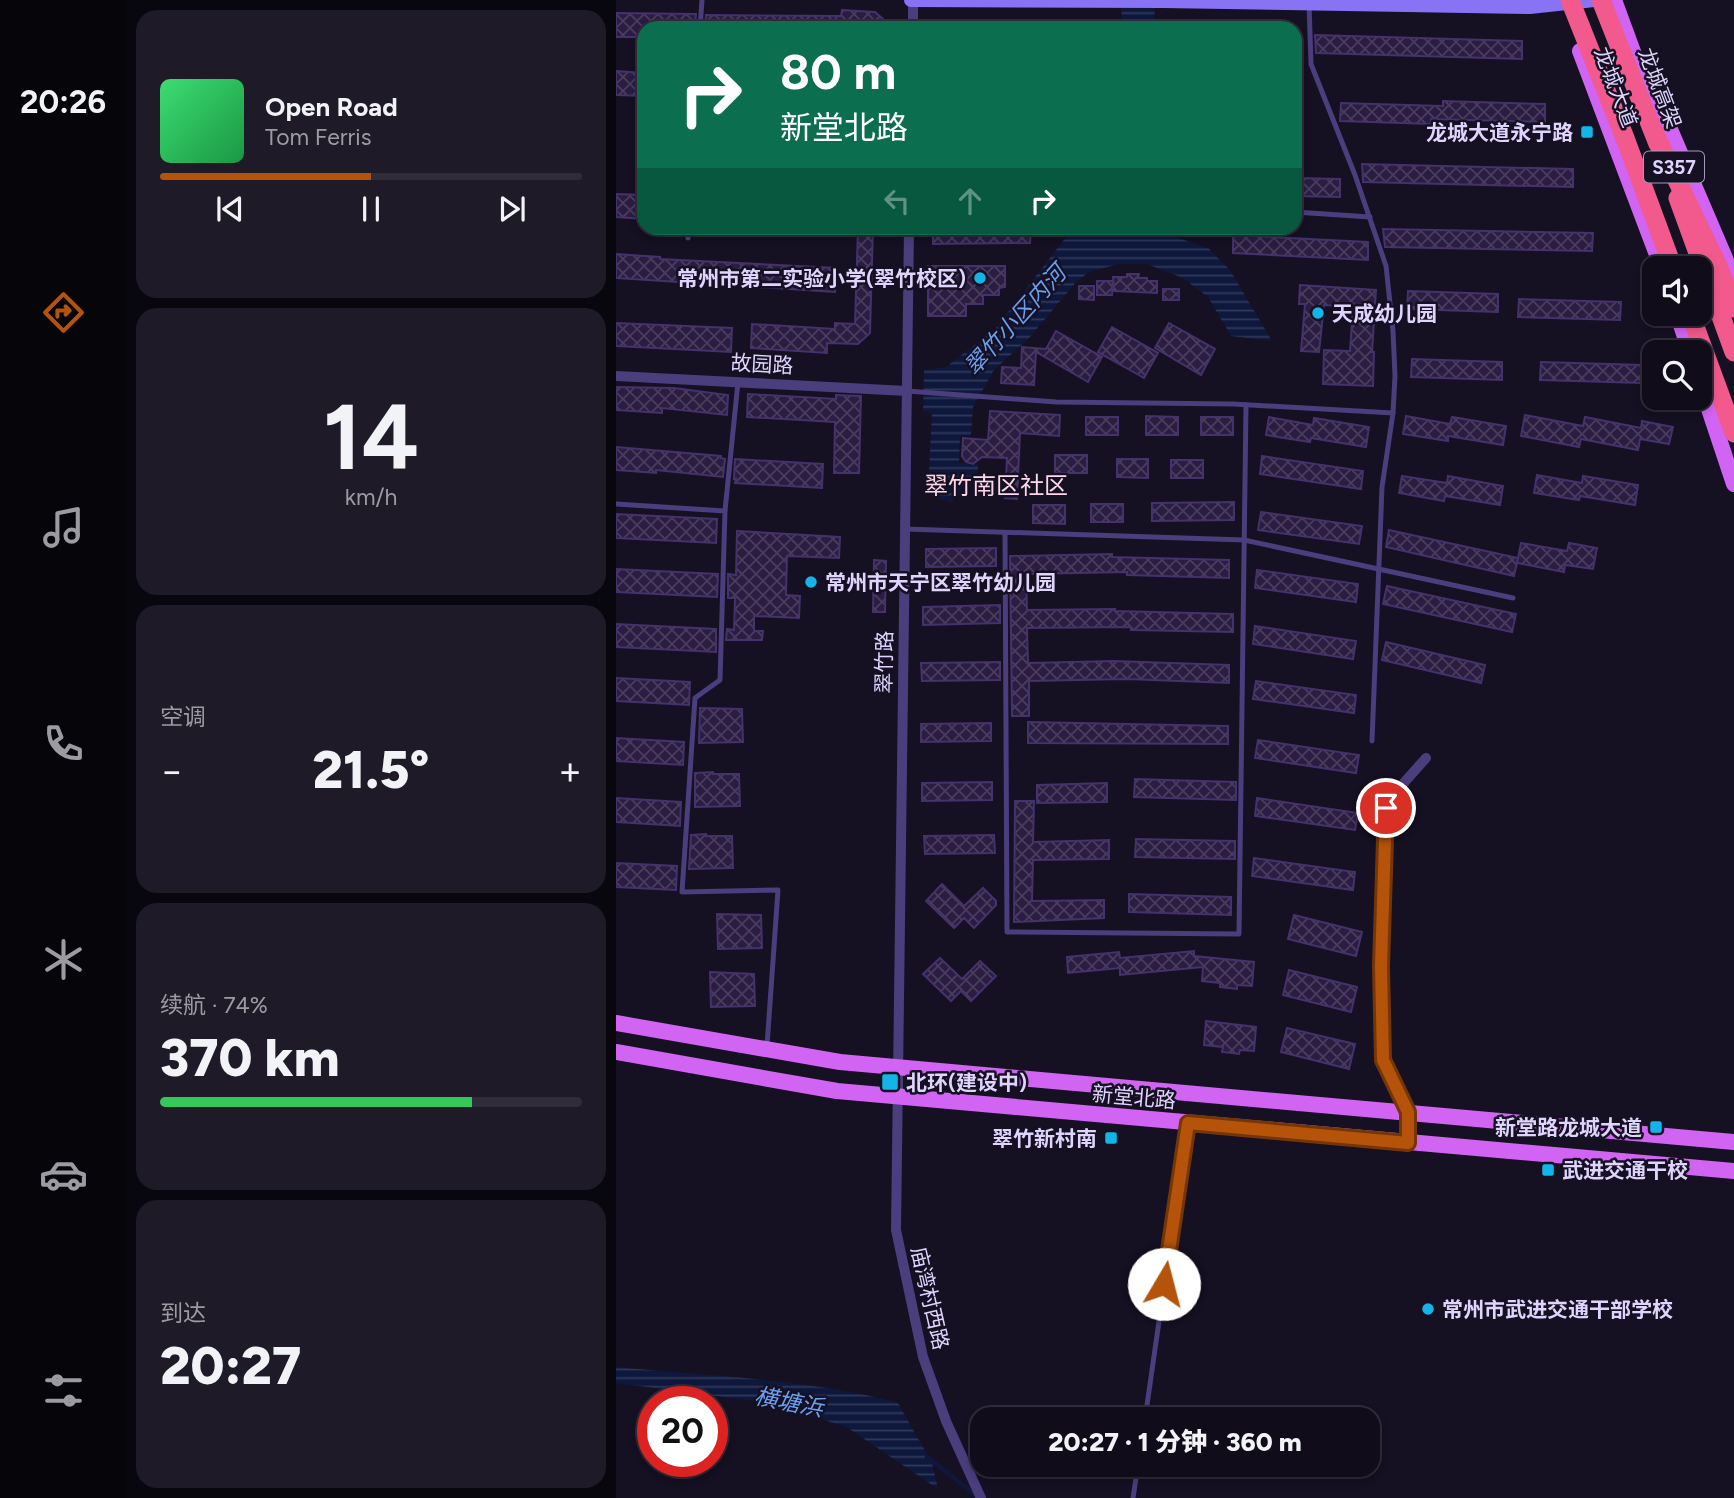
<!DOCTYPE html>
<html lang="zh">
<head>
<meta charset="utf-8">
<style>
	:root { --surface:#100c1a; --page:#1e1a27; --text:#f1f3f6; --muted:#9c9ba2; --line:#302c39; --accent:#b45309 }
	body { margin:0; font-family:Figtree,"Noto Sans SC",sans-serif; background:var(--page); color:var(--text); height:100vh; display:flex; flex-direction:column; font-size:26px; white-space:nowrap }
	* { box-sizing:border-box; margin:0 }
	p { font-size:23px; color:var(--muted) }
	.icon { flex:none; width:38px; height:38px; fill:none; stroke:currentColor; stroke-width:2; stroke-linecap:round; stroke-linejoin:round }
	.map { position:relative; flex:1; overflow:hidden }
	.sheet { display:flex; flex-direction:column; gap:10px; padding:10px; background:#09070e; width:490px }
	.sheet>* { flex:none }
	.hud { position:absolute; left:21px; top:21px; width:665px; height:214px; border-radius:21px; box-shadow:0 4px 10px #0003,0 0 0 2px var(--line); background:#0b6e4f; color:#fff; overflow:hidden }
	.controls { position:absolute; left:1026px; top:256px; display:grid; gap:14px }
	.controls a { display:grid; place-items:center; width:70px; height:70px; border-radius:14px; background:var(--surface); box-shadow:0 4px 10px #0003,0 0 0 2px var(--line); font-size:35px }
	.speed { position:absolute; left:21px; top:1386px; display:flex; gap:14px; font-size:35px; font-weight:700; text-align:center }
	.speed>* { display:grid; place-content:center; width:91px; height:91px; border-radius:50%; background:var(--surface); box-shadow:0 4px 10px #0003,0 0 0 2px var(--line); line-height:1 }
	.speed .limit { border:10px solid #d22; background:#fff; color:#111 }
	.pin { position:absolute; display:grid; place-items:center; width:60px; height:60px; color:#fff; margin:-30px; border:4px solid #fff; border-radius:50%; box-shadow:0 2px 7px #0007 }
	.me { position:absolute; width:77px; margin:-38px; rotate:8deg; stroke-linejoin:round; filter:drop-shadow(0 0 5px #0008) }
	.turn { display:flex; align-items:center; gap:24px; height:147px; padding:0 28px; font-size:32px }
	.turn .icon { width:91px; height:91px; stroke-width:2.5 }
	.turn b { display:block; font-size:49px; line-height:60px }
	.lanes { display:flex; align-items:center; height:66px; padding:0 28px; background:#0003; justify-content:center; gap:35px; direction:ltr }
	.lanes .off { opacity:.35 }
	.big { font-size:52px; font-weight:800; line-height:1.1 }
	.sheet .tile { flex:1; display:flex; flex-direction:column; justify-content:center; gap:10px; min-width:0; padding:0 24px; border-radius:21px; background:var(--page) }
	.sheet .dial { align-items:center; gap:0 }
	.dial b { font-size:91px; line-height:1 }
	.song { display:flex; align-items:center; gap:21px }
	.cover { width:84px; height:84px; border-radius:10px; background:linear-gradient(135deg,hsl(140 70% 55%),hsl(140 70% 35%)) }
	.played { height:7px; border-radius:4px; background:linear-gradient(90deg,var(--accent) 50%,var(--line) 50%) }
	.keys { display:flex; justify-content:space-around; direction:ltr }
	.heat { display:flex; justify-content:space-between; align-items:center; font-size:38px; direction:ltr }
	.charge { height:10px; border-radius:5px; background:linear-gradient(90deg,#34c759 74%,var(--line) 0) }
	.trip { position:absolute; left:354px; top:1407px; width:410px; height:70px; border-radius:21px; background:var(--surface); box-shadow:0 4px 10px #0003,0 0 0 2px var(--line); font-weight:800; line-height:70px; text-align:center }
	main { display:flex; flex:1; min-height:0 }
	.tab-bar { display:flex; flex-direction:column; width:126px; justify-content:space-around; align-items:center; background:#06050a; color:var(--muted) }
	.tab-bar .icon { width:49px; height:49px }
	.tab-bar .active { color:var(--accent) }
	.tab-bar b { font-size:32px; color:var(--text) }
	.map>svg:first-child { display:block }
</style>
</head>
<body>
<main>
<nav class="tab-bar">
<b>20:26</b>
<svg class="icon active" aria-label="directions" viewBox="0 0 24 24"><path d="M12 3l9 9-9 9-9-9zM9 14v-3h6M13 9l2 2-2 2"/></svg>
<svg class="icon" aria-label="music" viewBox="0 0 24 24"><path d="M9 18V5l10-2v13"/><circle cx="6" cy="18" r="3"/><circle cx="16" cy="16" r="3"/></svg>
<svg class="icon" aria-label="phone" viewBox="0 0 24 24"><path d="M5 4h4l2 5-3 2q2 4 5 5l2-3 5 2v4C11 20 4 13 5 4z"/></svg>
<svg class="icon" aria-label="climate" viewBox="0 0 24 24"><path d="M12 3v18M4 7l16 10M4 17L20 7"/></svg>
<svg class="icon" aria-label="car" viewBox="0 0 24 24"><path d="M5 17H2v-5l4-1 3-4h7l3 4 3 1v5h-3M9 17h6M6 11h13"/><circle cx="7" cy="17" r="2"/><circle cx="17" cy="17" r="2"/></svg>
<svg class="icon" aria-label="filters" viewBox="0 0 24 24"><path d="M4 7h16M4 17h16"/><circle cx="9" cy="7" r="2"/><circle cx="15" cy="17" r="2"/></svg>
</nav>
<section class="sheet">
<div class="tile">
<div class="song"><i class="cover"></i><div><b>Open Road</b><p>Tom Ferris</p></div></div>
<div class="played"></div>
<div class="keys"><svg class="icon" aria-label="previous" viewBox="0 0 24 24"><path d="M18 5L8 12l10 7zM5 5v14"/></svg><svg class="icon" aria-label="pause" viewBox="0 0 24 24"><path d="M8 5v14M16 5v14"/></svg><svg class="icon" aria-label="next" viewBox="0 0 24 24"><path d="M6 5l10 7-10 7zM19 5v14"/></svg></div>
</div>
<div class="tile dial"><b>14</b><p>km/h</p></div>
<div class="tile"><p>空调</p>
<div class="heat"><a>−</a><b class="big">21.5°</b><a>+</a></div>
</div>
<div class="tile"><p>续航 · 74%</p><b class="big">370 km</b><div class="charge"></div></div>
<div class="tile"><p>到达</p><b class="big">20:27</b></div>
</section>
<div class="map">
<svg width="1118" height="1498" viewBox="0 0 1118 1498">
	<defs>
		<pattern id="water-rules" width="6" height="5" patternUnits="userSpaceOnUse" patternTransform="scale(1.75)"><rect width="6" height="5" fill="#0e183d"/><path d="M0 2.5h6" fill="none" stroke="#31395a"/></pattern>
		<pattern id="building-cross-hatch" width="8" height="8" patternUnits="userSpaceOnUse" patternTransform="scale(1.75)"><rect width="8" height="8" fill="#2a1d41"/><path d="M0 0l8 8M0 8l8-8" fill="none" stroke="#483d5d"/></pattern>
	</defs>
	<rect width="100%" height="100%" fill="#151022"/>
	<g fill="url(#water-rules)">
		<polygon points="506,0 539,0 538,28 505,28"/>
		<polygon points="457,228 539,228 544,232 592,248 614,270 656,341 615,336 592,297 567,278 531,264 503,264 473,272 460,282 413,338 378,370 357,407 355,435 344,436 343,463 362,464 362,477 355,477 354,486 346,486 344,494 337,495 337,502 318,498 312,489 316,413 307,411 308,370 330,367 379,329"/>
		<path d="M0,1367c91,9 195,12 282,36l34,60 6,26 -90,-61 -70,-24 -162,-21z"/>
	</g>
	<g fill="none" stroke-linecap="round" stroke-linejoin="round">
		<polyline stroke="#0e183d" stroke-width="4.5" points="311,1457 362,1497"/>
	</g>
	<g fill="url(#building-cross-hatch)" stroke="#45316b" stroke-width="2">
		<polygon points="226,10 259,12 267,19 266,28 89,28 90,15 225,16"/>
		<polygon points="0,13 80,14 79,28 28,28 28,37 0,37"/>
		<polygon points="699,35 906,41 906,59 700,53"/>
		<polygon points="0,71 28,73 28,96 0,95"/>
		<polygon points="827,101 929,104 929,122 815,119 815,124 724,121 725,103 827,106"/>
		<polygon points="746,164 957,169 957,187 747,182"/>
		<polygon points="679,178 724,179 724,197 679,196"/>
		<polygon points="0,194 28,195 28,219 0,217"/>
		<polygon points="242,228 257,228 254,333 242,344 211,343 211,353 135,348 136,324 219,329 219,323 239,324"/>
		<polygon points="317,228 415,228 414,243 317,244"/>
		<polygon points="767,229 977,233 976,251 769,247"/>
		<polygon points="617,235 752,242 752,260 617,253"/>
		<polygon points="0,254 44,257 44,259 221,268 219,292 0,278"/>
		<polygon points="312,266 389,266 389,287 383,288 383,295 367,295 367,304 350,304 350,316 312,316"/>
		<polygon points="511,274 523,274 522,278 531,278 531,281 541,281 541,293 498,291 497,277 511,277"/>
		<polygon points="481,281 497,281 496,295 481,295"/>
		<polygon points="684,285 760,290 756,352 758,352 757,386 707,384 708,350 734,351 737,307 708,305 703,352 685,351 689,304 683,304"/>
		<polygon points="463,286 478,286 478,300 463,299"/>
		<rect x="547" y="289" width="16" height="11"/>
		<polygon points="792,291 882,294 882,312 791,309"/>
		<polygon points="903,299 1005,302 1004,320 902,317"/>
		<polygon points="0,323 116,328 115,352 0,346"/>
		<polygon points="553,323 599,349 585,375 539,348"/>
		<polygon points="496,327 542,353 528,378 482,352"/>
		<polygon points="440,331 486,357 472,382 420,352 418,385 385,383 386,367 405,368 406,347 430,349"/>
		<polygon points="796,359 886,362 886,380 795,377"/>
		<polygon points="925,362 1027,365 1026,383 924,380"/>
		<polygon points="0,387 58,388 112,395 111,415 46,408 46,413 0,410"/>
		<polygon points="132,394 220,399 220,395 245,396 243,473 218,473 219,422 131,417"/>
		<polygon points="374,411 444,415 443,436 404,433 401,499 389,498 391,458 366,457 357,464 350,462 346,456 347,438 372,440"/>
		<polygon points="909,415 967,426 969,417 1025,428 1026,421 1057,427 1053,444 1024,439 1022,450 965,439 963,447 905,436"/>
		<polygon points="530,416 562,417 562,435 530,435"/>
		<polygon points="790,416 834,424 836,417 890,426 887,445 832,436 832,441 787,434"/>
		<rect x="470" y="417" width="32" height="18"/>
		<rect x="585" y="417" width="32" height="18"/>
		<polygon points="653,417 697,425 698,418 753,427 750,447 695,438 694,442 650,435"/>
		<polygon points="0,447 105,456 105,458 109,459 107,477 40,470 40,473 0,470"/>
		<rect x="439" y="455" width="32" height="18"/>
		<polygon points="646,456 747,471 745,489 644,474"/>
		<polygon points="119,459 207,464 206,488 119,483 120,479 118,479"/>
		<polygon points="501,459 532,459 532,478 501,477"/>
		<rect x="555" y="460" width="32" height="18"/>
		<polygon points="921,475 966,483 967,476 1022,485 1019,505 964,496 963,500 918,493"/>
		<polygon points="786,476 831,483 832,476 887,486 884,505 829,496 828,501 783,493"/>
		<polygon points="618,502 618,520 536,521 536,503"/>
		<rect x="475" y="504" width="32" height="18"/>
		<polygon points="417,505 449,505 449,524 417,523"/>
		<polygon points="645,512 746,526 743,544 642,530"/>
		<polygon points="0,514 101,519 100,543 0,538"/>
		<polygon points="773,530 902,558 898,576 770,547"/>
		<polygon points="121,531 224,537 223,558 171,556 170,595 184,596 183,618 138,616 138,631 147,631 146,640 110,640 111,629 118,630 119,598 112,598 112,574 120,575"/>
		<polygon points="905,543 951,551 953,543 981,548 977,569 949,565 948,572 901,563"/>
		<polygon points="380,548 380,566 310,567 310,549"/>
		<polygon points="496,554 496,557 613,560 613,578 511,575 511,572 410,574 411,610 499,609 499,611 617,614 617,632 515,630 515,627 411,628 412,663 498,661 613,665 613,683 511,679 413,681 413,716 396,716 394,556"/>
		<polygon points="258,560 270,561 269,612 257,612"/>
		<polygon points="0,569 102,574 101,597 0,592"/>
		<polygon points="641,570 742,584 740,602 639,588"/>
		<polygon points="771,586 900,614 896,632 767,604"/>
		<polygon points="384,605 384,623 307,625 307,607"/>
		<polygon points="0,624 100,629 100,652 0,647"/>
		<polygon points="639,626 740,641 737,659 637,644"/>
		<polygon points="770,642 869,665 865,683 766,660"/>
		<polygon points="384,662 384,680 306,681 305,663"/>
		<polygon points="0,678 74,682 73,705 0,701"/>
		<polygon points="640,681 740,695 738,713 637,699"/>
		<polygon points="84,708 126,709 127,742 83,743"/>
		<polygon points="412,722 612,726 612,744 412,743"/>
		<polygon points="375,723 375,741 305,742 305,724"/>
		<polygon points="0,738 68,742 67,765 0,761"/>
		<polygon points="642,740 743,755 740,773 639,758"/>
		<polygon points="97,772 97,774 123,774 124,806 79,807 79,773"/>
		<polygon points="519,779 620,782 620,800 518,797"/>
		<polygon points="376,782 376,800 306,801 306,783"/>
		<polygon points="491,783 491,802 421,803 421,785"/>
		<polygon points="0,798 65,802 64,826 0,822"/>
		<polygon points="641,798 742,813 739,830 639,816"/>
		<polygon points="399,801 418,801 417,842 493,840 493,859 417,860 416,901 488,900 488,918 398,922"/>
		<polygon points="90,834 90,836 116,836 117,868 73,869 75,835"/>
		<polygon points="378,835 379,853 309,854 308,836"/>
		<polygon points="520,839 619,841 619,859 519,857"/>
		<polygon points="638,858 739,872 737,890 636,876"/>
		<polygon points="0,863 61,866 60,890 0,887"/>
		<polygon points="326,884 348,906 367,888 380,901 380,905 358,928 348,918 338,928 310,901"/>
		<polygon points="513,894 615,897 615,915 513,912"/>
		<polygon points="101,914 145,915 146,948 102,949"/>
		<polygon points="678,915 746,932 740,956 672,939"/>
		<polygon points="578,951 578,956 638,962 636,986 621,985 621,989 604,987 604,983 586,981 587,967 504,975 504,968 452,973 451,957 503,952 504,958"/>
		<polygon points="324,958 346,979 364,961 380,976 355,1001 345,991 335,1001 307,974"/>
		<polygon points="673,970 741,987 735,1012 667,995"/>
		<polygon points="94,972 138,974 139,1006 95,1007"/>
		<polygon points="590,1021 640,1027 638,1051 624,1050 623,1054 606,1052 607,1047 588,1045"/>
		<polygon points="671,1028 739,1044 733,1069 665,1052"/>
	</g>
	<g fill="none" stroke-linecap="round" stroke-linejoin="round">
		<g stroke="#4a3e7d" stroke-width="5">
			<polyline points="693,3 695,64 739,175 770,266 777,331 779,376 777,413 766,487 756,741"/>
			<polyline points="84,28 86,0"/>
			<polyline points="679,212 754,217"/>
			<polyline points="72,238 72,228"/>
			<polyline points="291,391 440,402 617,404 777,413"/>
			<polyline points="0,504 109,511 104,680 79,698 66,892 162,890 151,1046"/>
			<polyline points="109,511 122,382"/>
			<polyline points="289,529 628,540 897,598"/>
			<polyline points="389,533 391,932 623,934 630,405"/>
			<polyline points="529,1419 571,1126"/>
			<polyline points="517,1498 522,1465"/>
		</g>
		<g stroke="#4a3e7d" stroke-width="10">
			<polyline points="297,28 297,0"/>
			<polyline points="293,228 280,1230 307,1357 330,1421 365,1498"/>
			<polyline points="0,376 291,391"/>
			<polyline points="792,1143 792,1112 767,1060 765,966 770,809 777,795 810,758"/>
		</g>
		<polyline stroke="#8873f4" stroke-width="14" points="295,0 547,1 914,7 978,0"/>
		<g stroke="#d264f3" stroke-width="16">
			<polyline points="998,0 1034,98"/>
			<polyline points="964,51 1046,268"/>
			<polyline points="1035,85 1118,279"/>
			<polyline points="1061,313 1074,352"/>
			<polyline points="1083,379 1118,484"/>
			<polyline points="0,1023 224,1062 1118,1142"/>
			<polyline points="0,1052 221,1091 1118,1171"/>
		</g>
		<g stroke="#f2598c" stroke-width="19">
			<polyline points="985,0 1042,144"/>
			<polyline points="1062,198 1118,352"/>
			<polyline points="1074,313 1118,433"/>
		</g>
		<g stroke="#f2598c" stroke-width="19">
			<polyline points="954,0 1009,138 1057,268"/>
			<polyline points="1036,128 1102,266 1118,308"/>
		</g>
	</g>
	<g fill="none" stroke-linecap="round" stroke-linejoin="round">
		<defs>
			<polyline id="route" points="548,1284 572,1123 792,1143 792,1112 767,1060 765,966 770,808"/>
		</defs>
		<use href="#route" stroke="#753606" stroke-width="18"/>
		<use href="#route" stroke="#b45309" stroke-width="12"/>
	</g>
	<g fill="#13b5e9" stroke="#151022" stroke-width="2.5">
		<rect x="964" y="125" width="14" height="14" rx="3.5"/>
		<circle cx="364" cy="278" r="7"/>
		<circle cx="702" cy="313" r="7"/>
		<circle cx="195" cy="582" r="7"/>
		<rect x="265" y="1073" width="18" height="18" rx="3.5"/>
		<rect x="1033" y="1120" width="14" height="14" rx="3.5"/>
		<rect x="488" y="1131" width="14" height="14" rx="3.5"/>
		<rect x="925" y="1163" width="14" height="14" rx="3.5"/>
		<circle cx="812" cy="1309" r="7"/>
	</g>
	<g text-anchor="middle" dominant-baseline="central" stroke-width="5" stroke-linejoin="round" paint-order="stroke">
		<rect fill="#151022" stroke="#a299bb" stroke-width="2" x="1028" y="151.5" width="60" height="31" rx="5"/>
		<g font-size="19" font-weight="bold" fill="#ded4fc">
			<text x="1058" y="167">S357</text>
		</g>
		<g font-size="21" fill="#ded4fc" stroke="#151022">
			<text transform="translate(1000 87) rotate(69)">龙城大道</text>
			<text transform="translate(1044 88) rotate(69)">龙城高架</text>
			<text transform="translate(146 364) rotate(3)">故园路</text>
			<text transform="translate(268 662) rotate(-89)">翠竹路</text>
			<text transform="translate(518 1097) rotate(5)">新堂北路</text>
			<text transform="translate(314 1298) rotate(77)">庙湾村西路</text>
		</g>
		<g font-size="21" font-weight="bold" fill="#ded4fc" stroke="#151022" text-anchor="start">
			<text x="957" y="132" text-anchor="end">龙城大道永宁路</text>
			<text x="350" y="278" text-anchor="end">常州市第二实验小学(翠竹校区)</text>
			<text x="716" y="313">天成幼儿园</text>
			<text x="209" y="582">常州市天宁区翠竹幼儿园</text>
			<text x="290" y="1082">北环(建设中)</text>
			<text x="1026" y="1127" text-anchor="end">新堂路龙城大道</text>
			<text x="481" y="1138" text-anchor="end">翠竹新村南</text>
			<text x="946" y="1170">武进交通干校</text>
			<text x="826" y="1309">常州市武进交通干部学校</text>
		</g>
		<g font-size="23" font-style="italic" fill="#6aa0f3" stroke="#151022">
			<text transform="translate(399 320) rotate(-48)">翠竹小区内河</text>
			<text transform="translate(173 1402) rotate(11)">横塘浜</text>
		</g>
		<g font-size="24" fill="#fcd6e9" stroke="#151022">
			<text x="380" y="485">翠竹南区社区</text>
		</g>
	</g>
</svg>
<div class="controls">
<a><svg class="icon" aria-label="sound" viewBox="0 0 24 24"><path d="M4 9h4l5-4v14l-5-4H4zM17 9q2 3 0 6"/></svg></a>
<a><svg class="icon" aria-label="search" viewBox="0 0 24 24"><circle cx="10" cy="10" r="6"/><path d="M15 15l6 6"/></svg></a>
</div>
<div class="speed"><div class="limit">20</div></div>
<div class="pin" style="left:770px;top:808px;background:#d93025"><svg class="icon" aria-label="arrive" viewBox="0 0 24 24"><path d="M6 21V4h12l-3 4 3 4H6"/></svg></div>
<svg class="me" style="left:548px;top:1284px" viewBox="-20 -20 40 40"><circle r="19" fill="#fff"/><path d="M0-13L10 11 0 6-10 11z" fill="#b45309"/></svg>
<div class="trip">20:27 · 1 分钟 · 360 m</div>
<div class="hud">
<div class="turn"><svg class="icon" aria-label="right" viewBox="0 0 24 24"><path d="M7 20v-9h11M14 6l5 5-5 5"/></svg><div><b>80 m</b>新堂北路</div></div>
<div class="lanes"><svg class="icon off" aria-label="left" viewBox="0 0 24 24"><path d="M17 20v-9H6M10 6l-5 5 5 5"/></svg><svg class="icon off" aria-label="ahead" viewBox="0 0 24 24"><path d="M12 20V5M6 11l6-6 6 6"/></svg><svg class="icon" aria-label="right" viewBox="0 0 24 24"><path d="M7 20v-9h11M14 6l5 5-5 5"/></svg></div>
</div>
</div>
</main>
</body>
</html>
